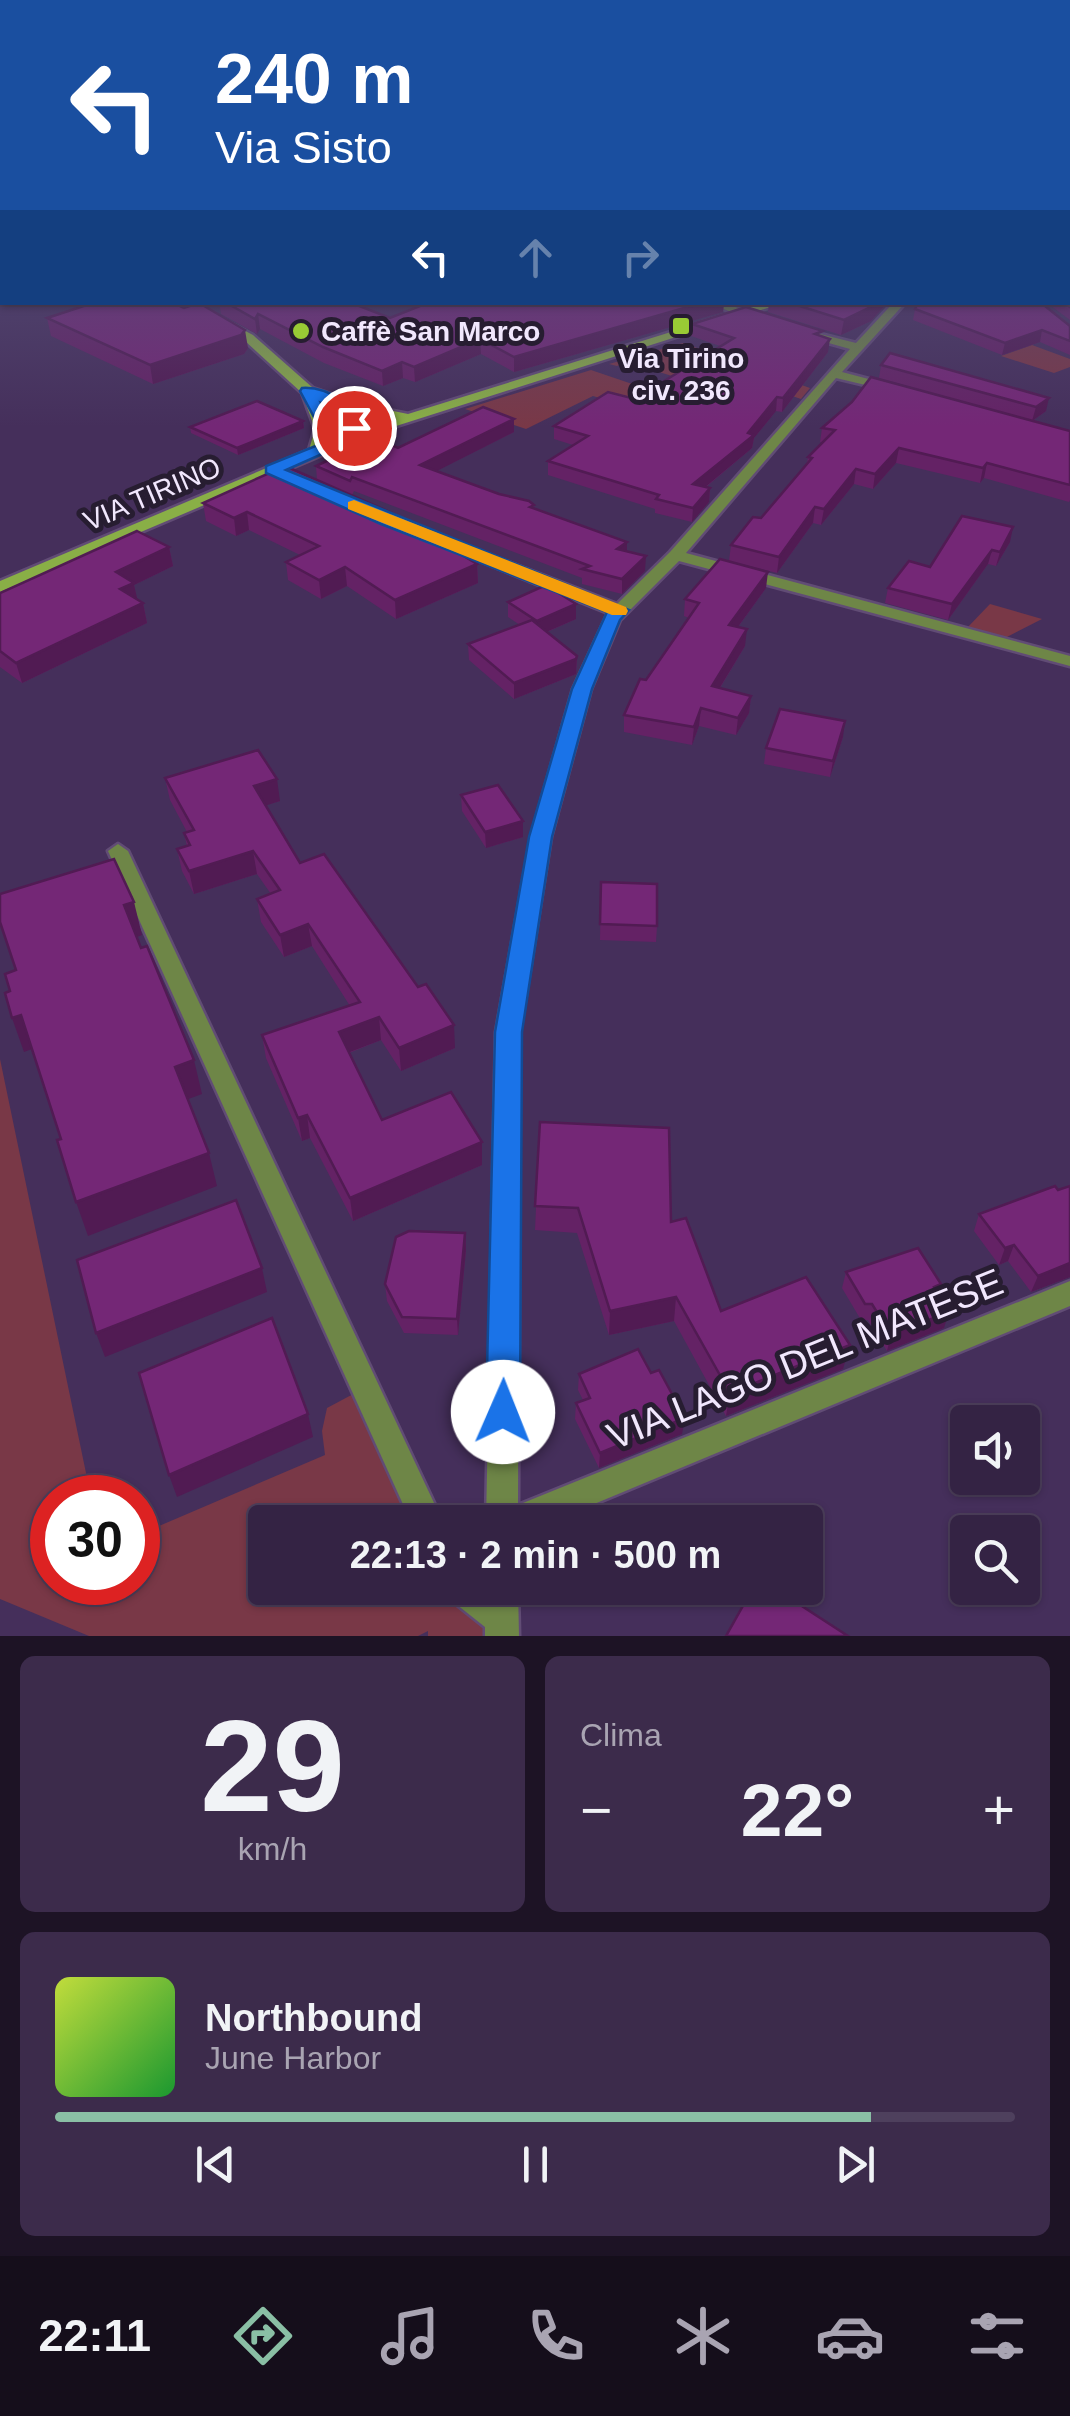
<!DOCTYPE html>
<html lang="it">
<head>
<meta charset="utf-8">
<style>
	:root { --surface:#342344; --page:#3c2b4b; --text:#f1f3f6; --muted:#a9a4b2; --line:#4e405d; --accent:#8abfa5 }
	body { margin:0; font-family:Arial,sans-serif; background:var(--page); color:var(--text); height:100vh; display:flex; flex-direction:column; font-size:38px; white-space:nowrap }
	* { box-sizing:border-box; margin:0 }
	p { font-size:32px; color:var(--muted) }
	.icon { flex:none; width:55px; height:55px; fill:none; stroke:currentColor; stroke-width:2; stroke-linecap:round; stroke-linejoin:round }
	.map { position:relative; height:1636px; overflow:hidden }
	.panel { display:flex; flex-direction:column; gap:20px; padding:20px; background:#1d1325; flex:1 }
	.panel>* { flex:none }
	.banner { position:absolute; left:0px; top:0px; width:1070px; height:305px; box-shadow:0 2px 8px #0004,0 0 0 2px var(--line); background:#1a4fa0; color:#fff; overflow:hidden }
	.tools { position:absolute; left:950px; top:1405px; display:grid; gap:20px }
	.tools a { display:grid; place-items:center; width:90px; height:90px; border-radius:10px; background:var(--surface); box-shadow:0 2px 8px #0004,0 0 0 2px var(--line); font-size:50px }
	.speed { position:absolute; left:30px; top:1475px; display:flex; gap:20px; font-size:50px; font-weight:700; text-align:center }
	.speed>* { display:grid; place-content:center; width:130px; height:130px; border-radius:50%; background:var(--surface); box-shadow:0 2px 8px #0004,0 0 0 2px var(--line); line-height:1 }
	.speed .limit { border:15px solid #d22; background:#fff; color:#111 }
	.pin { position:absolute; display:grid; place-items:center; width:85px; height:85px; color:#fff; margin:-42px; border:5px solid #fff; border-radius:50%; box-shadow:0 2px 10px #0007 }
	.me { position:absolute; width:110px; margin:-55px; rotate:1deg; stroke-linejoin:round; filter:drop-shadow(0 0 8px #0008) }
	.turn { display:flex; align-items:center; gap:35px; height:210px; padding:0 50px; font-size:45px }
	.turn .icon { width:130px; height:130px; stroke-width:2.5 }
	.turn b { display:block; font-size:70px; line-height:85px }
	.lanes { display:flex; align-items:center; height:95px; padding:0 50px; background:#0003; justify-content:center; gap:50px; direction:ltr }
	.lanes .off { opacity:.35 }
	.big { font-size:75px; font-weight:700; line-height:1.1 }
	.panel .widget { flex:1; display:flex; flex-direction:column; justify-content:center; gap:15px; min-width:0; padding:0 35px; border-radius:15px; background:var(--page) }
	.panel .dial { align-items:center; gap:0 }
	.dial b { font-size:130px; line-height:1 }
	.song { display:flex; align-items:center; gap:30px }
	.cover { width:120px; height:120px; border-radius:15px; background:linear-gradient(135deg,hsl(70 70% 55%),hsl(130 70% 35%)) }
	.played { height:10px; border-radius:5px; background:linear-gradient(90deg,var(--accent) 85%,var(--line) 85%) }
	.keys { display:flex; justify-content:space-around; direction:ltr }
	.heat { display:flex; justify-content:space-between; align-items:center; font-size:55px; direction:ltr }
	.panel .tiles { flex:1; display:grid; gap:20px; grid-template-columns:1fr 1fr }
	.widget:last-child { grid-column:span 2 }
	.trip { position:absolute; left:248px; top:1505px; width:575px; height:100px; border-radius:10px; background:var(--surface); box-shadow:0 2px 8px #0004,0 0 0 2px var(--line); font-weight:700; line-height:100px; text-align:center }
	.tabs { display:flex; height:160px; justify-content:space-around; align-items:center; background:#150e1b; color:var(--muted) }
	.tabs .icon { width:70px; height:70px }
	.tabs .on { color:var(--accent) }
	.tabs b { font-size:45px; color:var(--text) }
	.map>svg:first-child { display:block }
</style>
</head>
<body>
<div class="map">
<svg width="1070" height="1636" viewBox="0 0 1070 1636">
	<rect width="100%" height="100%" fill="#452f5b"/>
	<g fill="#793847">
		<polygon points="683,343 810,388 801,399 693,362 672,376 627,362 617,366 609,364"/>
		<polygon points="1032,345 1070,359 1070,367 1054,373 1001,356"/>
		<polygon points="591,370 650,390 626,406 593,396 526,429 465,409"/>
		<polygon points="990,604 1042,619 1005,638 966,629"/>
		<polygon points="0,1059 91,1497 52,1498 52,1582 138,1582 138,1535 325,1455 322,1431 327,1408 357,1392 418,1522 265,1522 265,1588 451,1588 491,1628 491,1636 428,1636 428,1631 418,1636 89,1636 0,1599"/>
	</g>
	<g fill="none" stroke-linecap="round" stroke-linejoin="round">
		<defs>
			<g id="street">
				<polygon points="705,302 723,302 763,318 753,320"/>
				<polygon points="894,302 906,302 842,372 895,386 895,392 836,378 686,553 1070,656 1070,666 679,561 620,620 591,689 551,837 520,1032 518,1505 1070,1281 1070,1306 551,1522 486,1522 496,1032 531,837 573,689 608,613 404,530 407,527 417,527 617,604 670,552 850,349 800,335 800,329 856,343"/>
				<polygon points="118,844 128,851 443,1522 411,1522 108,851"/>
				<polygon points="447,1588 518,1588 519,1636 485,1636 485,1627 451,1600"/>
			</g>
			<path id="secondary" d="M175,302h15l63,33 60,53 46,16 49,10 359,-112h19l-415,132 -371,158v-11l309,-131 6,-21 -13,-36 -57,-52zM318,399l39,13 39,5 -70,26 1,-22z"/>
		</defs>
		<use href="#street" stroke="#614c75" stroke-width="5"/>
		<use href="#secondary" stroke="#614c75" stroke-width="5"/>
		<use href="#street" fill="#6e8647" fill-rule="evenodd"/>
		<use href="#secondary" fill="#89af46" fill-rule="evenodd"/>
	</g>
	<g fill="#642265">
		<polygon points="1070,292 1070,320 1046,302 1068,302"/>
		<polygon points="219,302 349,302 390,318 430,302 724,302 723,312 514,372 481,354 415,382 403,378 383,386 324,363 260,329 257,334 221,314"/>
		<polygon points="769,302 888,302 871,321 841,335 768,312"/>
		<polygon points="915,309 1070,326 1070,355 1040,342 1002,355 913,320"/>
		<polygon points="47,318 248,348 244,354 153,384 51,336"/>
		<polygon points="692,324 822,337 828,352 782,412 776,411 754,438 752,448 706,487 710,488 709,502 692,522 655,513 655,509 548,475 548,461 573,445 554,439 554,426 635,399 720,346 691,336"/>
		<polygon points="890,353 1046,411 1032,421 879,378 881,365"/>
		<polygon points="514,419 514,432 436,471 534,509 627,552 645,571 622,594 582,584 582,578 354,491 352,495 317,480 316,466"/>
		<polygon points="303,421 304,428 238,455 191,433 190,427"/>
		<polygon points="822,428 1070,431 1070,500 1069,502 984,478 980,483 896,463 873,489 854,484 821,525 813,523 777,573 729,561 731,545 761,518 807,464 808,457 822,443 820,442"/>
		<polygon points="203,503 477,564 478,583 396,619 347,586 321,599 288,580 286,562 300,555 249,530 236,536 206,521"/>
		<polygon points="1010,542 996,566 988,564 948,620 885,603 888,588 930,567"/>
		<polygon points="169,547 173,566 134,585 137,600 143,603 147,623 22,683 0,667 0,593"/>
		<polygon points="766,588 738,627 745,646 720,688 751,696 749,713 736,735 699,726 692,745 624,732 624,715 689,618 684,616 685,599"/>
		<polygon points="508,602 576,604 576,619 547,632 577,656 576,674 514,699 469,660 468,644 520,625 508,617"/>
		<polygon points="843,737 830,777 764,764 766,748"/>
		<polygon points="165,778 280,801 266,805 300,863 455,1048 401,1071 381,1040 349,1053 382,1120 482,1165 353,1221 310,1138 302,1141 266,1058 262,1035 350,1006 312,946 284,957 261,922 257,899 271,894 257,874 194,894 182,871 177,849 187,846 184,833 187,832 170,800"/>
		<polygon points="461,795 523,821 523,837 486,848 462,811"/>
		<polygon points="601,882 657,926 656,942 600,940"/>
		<polygon points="540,1122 671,1222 721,1311 843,1369 726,1416 674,1321 609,1335 577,1233 535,1230"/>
		<polygon points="979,1214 1070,1277 1031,1292 1008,1261 999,1265 974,1231"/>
		<polygon points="465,1233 466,1250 458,1335 404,1333 387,1301 385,1284"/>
		<polygon points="846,1272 938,1294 944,1328 887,1351 868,1320 861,1320 842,1288"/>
		<polygon points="579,1374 682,1434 599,1468 575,1419 576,1403 583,1400 578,1390"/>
	</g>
	<g fill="#511b53">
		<polygon points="2,254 2,280 0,281 0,255"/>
		<polygon points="705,302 724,302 723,312 514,372 514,357"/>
		<polygon points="877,302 888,302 871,321 841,335 844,320"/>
		<polygon points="258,314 260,329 257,334 255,319"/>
		<polygon points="245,330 248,348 244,354 153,384 150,365"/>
		<polygon points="1042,330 1040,342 1002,355 1005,343"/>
		<polygon points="480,339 481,354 415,382 414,367"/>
		<polygon points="830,339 828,352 782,412 783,398"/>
		<polygon points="402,362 403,378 383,386 382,371"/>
		<polygon points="777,397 776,411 754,438 752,448 692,498 693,484 748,433"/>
		<polygon points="1049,398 1046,411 1032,421 1036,407"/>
		<polygon points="514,419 514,432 421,479 420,465"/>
		<polygon points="303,421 304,428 238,455 237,448"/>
		<polygon points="899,448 896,463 873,489 875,474"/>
		<polygon points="987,463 984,478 980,483 983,468"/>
		<polygon points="856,469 854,484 821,525 824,509"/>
		<polygon points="710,488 709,502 692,522 693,508"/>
		<polygon points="815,507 813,523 777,573 779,557"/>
		<polygon points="247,512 249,530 236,536 234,518"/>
		<polygon points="1013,527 1010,542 996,566 1000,552"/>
		<polygon points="627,542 627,556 617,549"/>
		<polygon points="169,547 173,566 134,585 138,602 124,609 116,572"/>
		<polygon points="992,550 988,564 948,620 952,604"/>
		<polygon points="646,556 645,571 622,594 622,579"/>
		<polygon points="477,564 478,583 396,619 395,600"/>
		<polygon points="345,567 347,586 321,599 319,580"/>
		<polygon points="768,572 766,588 727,642 729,625"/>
		<polygon points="143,603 147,623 22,683 16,663"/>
		<polygon points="576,604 576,619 537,636 537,621"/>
		<polygon points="747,629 745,646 710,704 712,686"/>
		<polygon points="577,656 576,674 514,699 514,683"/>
		<polygon points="751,696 749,713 736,735 738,718"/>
		<polygon points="701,708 699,726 692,745 694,727"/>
		<polygon points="845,721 843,737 830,777 833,761"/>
		<polygon points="277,779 280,801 258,808 254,786"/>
		<polygon points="523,821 523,837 486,848 485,832"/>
		<polygon points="253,851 257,874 194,894 189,871"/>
		<polygon points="134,902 142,935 132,939 124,905"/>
		<polygon points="308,924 312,946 284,957 280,935"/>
		<polygon points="21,1015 32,1049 24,1052 12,1018"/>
		<polygon points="379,1017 381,1040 342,1055 339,1032"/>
		<polygon points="454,1025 455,1048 401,1071 399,1048"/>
		<polygon points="194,1060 202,1094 183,1101 175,1067"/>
		<polygon points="307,1115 310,1138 302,1141 298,1118"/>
		<polygon points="482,1142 482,1165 353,1221 350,1198"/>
		<polygon points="209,1153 217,1186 88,1236 76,1202"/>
		<polygon points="465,1233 466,1250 458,1335 457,1319"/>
		<polygon points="1014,1245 1008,1261 999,1265 1005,1248"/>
		<polygon points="1070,1263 1070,1277 1031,1292 1038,1276"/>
		<polygon points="262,1268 267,1292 105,1357 96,1333"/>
		<polygon points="676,1297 674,1321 609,1335 610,1311"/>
		<polygon points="949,1312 944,1328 887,1351 891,1335"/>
		<polygon points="850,1345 843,1369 726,1416 730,1393"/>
		<polygon points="308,1414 313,1437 177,1497 169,1475"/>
		<polygon points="685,1418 682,1434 599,1468 600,1453"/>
	</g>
	<g fill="#742776" stroke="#511b53" stroke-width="2.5">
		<polygon points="0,200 2,201 2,254 0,255"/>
		<polygon points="1068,205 1070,211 1070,258 1068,258"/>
		<polygon points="1068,290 1070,292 1070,307 1064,302 1068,302"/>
		<polygon points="96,302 171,302 184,308 199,303 245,330 241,335 150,365 47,318"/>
		<polygon points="225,302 349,302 390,318 430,302 705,302 514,357 480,339 414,367 402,362 382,371 323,347 258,314 255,319"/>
		<polygon points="787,302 877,302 873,306 844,320"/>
		<polygon points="919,302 1040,302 1070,326 1070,341 1042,330 1005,343 915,309"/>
		<polygon points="746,307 823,331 815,334 830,339 783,398 777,397 748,433 754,435 693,484 710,488 693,508 656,499 659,495 548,461 588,436 554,426 608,392 635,399 734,338 692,324"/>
		<polygon points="890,353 1049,398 1036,407 881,365"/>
		<polygon points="871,377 1070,431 1070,485 987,463 983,468 899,448 875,474 856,469 824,509 815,507 779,557 731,545 753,517 761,518 812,458 808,457 835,430 822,428 852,402"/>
		<polygon points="257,401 303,421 237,448 190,427"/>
		<polygon points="483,407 514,419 420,465 499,494 529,501 534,505 530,507 627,542 617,549 646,556 622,579 582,569 590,566 352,477 350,481 316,466 375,438 398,448"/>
		<polygon points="285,466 392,513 477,564 395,600 345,567 319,580 286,562 319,546 247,512 234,518 203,503"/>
		<polygon points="962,516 1013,527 1000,552 992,550 952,604 888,588 909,561 930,567"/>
		<polygon points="137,531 169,547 116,572 134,583 120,589 143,603 16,663 0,651 0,593"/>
		<polygon points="720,559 768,572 729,625 747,629 712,686 751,696 738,718 701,708 694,727 624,715 640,679 646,680 699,603 685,599"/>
		<polygon points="546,585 576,604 537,621 508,602"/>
		<polygon points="532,620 577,656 576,659 514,683 468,644"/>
		<polygon points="780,709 845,721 833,761 766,748"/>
		<polygon points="258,750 277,779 254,786 300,863 324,854 418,987 426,984 454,1025 399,1048 379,1017 339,1032 382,1120 451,1092 482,1142 350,1198 307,1115 298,1118 262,1035 360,1002 308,924 280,935 257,899 280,890 253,851 189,871 177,849 190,845 184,833 194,830 165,778"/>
		<polygon points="498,785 523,821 485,832 461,795"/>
		<polygon points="114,859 134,902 124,905 141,948 147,946 194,1060 175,1067 209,1153 76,1202 57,1140 61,1139 21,1015 12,1018 5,993 10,991 5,974 16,970 0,922 0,894"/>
		<polygon points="601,882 657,884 657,926 600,924"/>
		<polygon points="540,1122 669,1128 671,1222 686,1218 721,1311 806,1277 850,1345 730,1393 676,1297 610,1311 578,1208 535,1206"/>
		<polygon points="1055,1186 1058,1190 1070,1186 1070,1263 1038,1276 1014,1245 1005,1248 979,1214"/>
		<polygon points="236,1200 262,1268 96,1333 77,1260"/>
		<polygon points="409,1231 465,1233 457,1319 402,1317 385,1284 396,1237"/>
		<polygon points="918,1248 941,1284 934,1287 949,1312 891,1335 872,1304 865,1304 846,1272"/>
		<polygon points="272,1318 308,1414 169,1475 139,1373"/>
		<polygon points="638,1349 651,1373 659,1370 685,1418 600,1453 576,1403 590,1398 579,1374"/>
		<polygon points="753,1588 774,1588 848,1636 726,1636"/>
	</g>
	<linearGradient id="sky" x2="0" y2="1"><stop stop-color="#261a32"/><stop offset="0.46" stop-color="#564d77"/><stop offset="1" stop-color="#564d77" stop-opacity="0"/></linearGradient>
	<rect width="1070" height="427" fill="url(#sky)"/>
	<path fill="#1a73e8" stroke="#114b97" stroke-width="2.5" fill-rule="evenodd" d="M302,388c28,-2 56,21 72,43l-88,39 343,140 -9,10 -28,69 -40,148 -30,195 -2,380 -5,11 -12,5 -12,-5 -5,-11 9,-380 34,-195 43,-148 35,-77 -226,-88 -115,-51v-7l84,-34 -35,-13 -15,-28zM321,403l25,11 5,8 -25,-9z"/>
	<polygon fill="#f59e0b" points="354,500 626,607 628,611 626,615 612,615 348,509 348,502"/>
	<g fill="#99cb35" stroke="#271d31" stroke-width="4">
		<rect x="671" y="316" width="20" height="20" rx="5"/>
		<circle cx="301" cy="331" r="10"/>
	</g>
	<g text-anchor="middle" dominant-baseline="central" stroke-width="10" stroke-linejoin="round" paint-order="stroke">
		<g font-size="28" font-weight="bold" fill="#f1e7fd" stroke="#271d31" text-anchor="start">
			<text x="321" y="331">Caffè San Marco</text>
			<text x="681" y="358" text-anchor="middle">Via Tirino<tspan x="681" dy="32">civ. 236</tspan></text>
		</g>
		<g font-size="28" fill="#f1e7fd" stroke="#271d31">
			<text transform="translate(152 494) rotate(-23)">VIA TIRINO</text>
		</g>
		<g font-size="38" fill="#f1e7fd" stroke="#271d31">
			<text transform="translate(805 1359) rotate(-22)">VIA LAGO DEL MATESE</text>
		</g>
	</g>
</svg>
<div class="tools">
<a><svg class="icon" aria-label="sound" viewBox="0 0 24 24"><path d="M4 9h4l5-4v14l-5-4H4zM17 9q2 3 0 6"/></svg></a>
<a><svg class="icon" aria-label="search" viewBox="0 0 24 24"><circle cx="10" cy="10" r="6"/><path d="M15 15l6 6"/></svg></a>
</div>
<div class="speed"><div class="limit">30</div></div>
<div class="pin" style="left:354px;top:428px;background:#d93025"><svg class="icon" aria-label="arrive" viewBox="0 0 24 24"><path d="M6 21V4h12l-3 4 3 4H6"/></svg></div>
<svg class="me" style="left:503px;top:1412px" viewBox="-20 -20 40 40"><circle r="19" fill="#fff"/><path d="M0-13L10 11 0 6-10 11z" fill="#1a73e8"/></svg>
<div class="trip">22:13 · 2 min · 500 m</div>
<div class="banner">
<div class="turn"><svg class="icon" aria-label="left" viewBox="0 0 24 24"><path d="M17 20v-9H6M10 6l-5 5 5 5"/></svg><div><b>240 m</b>Via Sisto</div></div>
<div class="lanes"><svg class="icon" aria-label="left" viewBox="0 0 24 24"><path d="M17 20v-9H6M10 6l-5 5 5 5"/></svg><svg class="icon off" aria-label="ahead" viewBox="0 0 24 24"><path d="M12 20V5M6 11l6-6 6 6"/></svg><svg class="icon off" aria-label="right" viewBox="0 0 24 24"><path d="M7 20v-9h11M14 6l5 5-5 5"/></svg></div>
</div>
</div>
<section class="panel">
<div class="tiles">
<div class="widget dial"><b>29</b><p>km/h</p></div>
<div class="widget"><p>Clima</p>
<div class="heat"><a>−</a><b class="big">22°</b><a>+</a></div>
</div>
<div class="widget">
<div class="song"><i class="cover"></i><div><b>Northbound</b><p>June Harbor</p></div></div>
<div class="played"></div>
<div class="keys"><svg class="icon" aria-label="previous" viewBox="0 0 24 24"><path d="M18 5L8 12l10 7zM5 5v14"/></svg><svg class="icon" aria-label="pause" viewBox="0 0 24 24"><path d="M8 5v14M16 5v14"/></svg><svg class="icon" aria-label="next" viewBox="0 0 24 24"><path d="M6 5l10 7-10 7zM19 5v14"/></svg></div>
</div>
</div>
</section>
<nav class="tabs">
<b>22:11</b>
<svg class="icon on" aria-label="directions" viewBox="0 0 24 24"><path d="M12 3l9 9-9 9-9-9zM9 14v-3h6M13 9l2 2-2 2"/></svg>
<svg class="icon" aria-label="music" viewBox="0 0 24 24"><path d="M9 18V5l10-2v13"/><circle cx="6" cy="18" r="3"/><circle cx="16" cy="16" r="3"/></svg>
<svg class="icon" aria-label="phone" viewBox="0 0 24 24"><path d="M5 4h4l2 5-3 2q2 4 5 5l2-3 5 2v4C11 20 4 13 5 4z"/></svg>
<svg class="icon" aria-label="climate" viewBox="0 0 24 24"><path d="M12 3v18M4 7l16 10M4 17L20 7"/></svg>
<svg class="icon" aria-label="car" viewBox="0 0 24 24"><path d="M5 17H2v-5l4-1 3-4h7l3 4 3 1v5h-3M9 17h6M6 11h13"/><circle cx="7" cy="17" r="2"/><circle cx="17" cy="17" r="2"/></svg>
<svg class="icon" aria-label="filters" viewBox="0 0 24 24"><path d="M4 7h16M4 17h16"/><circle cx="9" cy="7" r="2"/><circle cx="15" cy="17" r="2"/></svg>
</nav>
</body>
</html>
